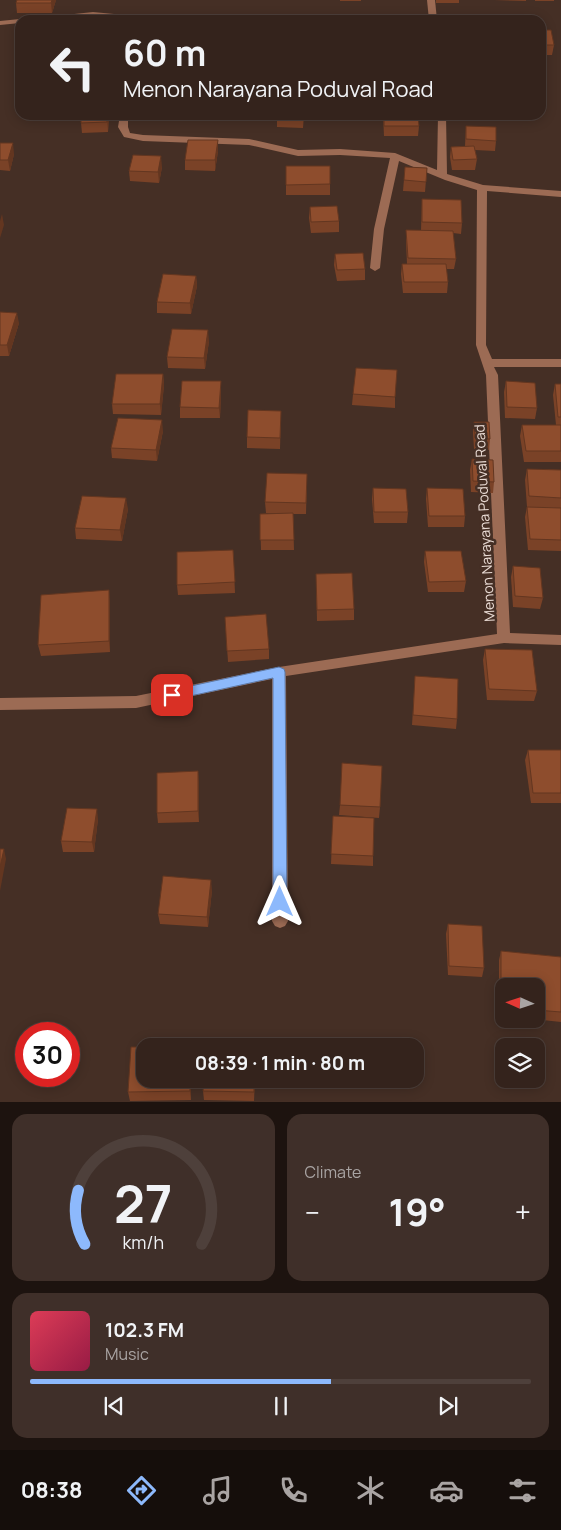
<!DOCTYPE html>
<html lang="en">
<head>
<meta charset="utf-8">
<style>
	:root { --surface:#34231c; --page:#3f2f29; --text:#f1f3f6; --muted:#a9a4a3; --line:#4e403b; --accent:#8db9fc }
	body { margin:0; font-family:Manrope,sans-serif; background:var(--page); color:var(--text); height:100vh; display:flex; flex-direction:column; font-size:19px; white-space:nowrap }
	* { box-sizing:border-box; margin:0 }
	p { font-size:16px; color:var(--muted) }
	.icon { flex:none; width:28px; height:28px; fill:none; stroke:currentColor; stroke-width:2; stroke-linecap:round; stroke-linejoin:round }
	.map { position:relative; height:1102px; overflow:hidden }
	.side { display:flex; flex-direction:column; gap:12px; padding:12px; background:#1d130f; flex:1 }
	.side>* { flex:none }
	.top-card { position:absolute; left:15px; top:15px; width:531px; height:105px; border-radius:15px; box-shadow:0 2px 12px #0003,0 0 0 1px var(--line); background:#34231c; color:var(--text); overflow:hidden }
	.needle { width:32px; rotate:273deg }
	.controls { position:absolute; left:495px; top:978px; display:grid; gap:10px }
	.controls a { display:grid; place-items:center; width:50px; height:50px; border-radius:10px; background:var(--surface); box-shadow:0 2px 12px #0003,0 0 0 1px var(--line); font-size:25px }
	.speed { position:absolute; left:15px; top:1022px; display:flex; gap:10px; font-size:25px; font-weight:700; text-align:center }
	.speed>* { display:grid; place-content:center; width:65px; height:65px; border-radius:50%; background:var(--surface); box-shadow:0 2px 12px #0003,0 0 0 1px var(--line); line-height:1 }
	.speed .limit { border:8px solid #d22; background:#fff; color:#111 }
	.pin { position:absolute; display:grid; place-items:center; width:42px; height:42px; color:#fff; margin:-21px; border-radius:10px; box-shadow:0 2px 8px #0006 }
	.me { position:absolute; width:55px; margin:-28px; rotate:0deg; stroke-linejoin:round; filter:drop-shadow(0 0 4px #0008) }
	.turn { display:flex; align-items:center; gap:18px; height:105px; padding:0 25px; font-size:22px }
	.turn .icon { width:65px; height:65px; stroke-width:2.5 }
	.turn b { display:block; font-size:35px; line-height:42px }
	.big { font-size:38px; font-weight:700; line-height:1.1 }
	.side .tile { flex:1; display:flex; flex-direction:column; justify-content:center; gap:8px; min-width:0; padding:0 18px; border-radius:15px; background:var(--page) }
	.side .dial { align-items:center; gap:0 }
	.dial svg { height:130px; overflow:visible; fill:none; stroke:var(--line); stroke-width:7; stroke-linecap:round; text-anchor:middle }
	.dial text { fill:var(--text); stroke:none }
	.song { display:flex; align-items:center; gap:15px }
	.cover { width:60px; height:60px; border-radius:8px; background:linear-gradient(135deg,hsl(350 70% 55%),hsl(340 70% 35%)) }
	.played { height:5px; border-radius:2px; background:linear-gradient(90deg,var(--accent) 60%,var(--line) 60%) }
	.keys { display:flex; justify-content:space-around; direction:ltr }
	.heat { display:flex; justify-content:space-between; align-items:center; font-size:28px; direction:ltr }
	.side .tiles { flex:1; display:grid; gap:12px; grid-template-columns:1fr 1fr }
	.tile:last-child { grid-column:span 2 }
	.trip { position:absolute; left:136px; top:1038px; width:288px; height:50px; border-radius:15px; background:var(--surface); box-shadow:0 2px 12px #0003,0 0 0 1px var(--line); font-weight:700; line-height:50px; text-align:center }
	.menu { display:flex; height:80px; justify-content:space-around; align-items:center; background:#150e0b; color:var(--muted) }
	.menu .icon { width:35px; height:35px }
	.menu .on { color:var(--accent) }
	.menu b { font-size:22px; color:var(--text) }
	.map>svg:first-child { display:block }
</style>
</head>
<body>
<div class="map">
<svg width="561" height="1103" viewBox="0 0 561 1103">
	<rect width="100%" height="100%" fill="#452f25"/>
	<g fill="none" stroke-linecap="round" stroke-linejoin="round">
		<g fill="#9c6b54" fill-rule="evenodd">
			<polygon points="427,0 435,0 437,20 429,20"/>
			<polygon points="93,12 114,14 125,20 93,17 33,20 37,18"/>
			<polygon points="20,19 23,20 20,20 20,23 0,25 0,21"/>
			<polygon points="120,115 128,115 128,127 130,133 143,135 249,139 298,150 340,149 395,153 437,170 438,115 446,115 447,174 483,185 561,191 561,197 487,191 486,345 492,359 561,359 561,367 494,367 498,375 510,633 561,635 561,645 504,643 286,676 288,921 285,926 280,928 275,926 272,921 272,679 136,708 0,710 0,698 136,696 279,667 497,634 486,375 476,345 477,190 445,180 399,161 384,229 380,268 375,271 370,268 374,229 390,158 340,155 298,156 249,145 143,141 124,137 118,127"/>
		</g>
	</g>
	<g fill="#7a4227">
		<polygon points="56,0 52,13 17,13 16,3"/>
		<rect x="340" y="0" width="21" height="1"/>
		<rect x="436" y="0" width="23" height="3"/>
		<polygon points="494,0 526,0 526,1"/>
		<rect x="535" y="0" width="19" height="1"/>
		<polygon points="541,30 554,45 552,55 541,55"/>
		<polygon points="277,115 304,115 303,128 277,127"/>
		<polygon points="383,115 418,115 419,126 418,136 384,136"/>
		<polygon points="109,117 108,132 82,133 81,123"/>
		<polygon points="466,126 496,141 495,151 475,150 477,159 475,170 452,170 450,157 451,147 465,146"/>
		<polygon points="0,143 14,154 10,171 0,170"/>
		<polygon points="218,151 215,171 185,170 185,160"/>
		<polygon points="286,166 330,184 330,195 286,195"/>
		<polygon points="162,167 159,183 130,181 129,171"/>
		<polygon points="405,167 427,168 425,192 403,191"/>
		<polygon points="422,199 462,223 461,234 453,233 456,259 454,269 446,269 448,282 447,293 403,293 401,274 402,264 407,264 406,241 406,230 421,230"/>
		<polygon points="310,207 339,221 339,232 311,233 309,218"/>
		<polygon points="335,254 365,269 365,280 337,281 334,265"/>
		<polygon points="196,276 197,286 191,314 157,313 157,302"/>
		<polygon points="0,312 19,323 9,356 0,356"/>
		<polygon points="209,341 205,369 168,368 167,357"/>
		<polygon points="163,374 164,385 161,415 113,414 112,404"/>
		<polygon points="221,381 221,392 220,418 180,418 180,407"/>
		<polygon points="506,381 537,408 535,419 505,418 504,392"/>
		<polygon points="555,384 561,384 561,462 524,462 520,436 522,425 556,425 553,395"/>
		<polygon points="353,394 395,397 395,408 352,405"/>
		<polygon points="281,411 280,449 247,448 247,437"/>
		<polygon points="474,422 490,439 489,450 474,449 473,433"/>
		<polygon points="163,431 157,461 112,458 111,448"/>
		<polygon points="472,459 494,482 493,493 471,492 470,470"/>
		<polygon points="527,469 561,470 561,551 528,550 525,517 527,507 525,480"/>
		<polygon points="307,474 306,514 293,514 294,550 261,550 260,514 288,514 266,513 265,502"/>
		<polygon points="373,488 408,512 407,523 374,523 372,499"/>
		<polygon points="427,488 465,516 464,527 428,527 426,499"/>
		<polygon points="128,509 122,541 76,539 75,528"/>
		<polygon points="233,550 235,593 178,595 177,585"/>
		<polygon points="425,551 466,581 464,592 428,592 424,562"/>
		<polygon points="513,566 543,598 540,609 513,607 511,577"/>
		<polygon points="316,574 354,609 354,620 317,621"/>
		<polygon points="110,601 110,652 41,656 38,645"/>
		<polygon points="225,617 269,649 269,659 228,662"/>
		<polygon points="485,649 537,691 534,701 487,700 483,660"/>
		<polygon points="415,676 457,719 456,729 412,725"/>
		<polygon points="528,750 561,750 561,803 531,803 525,760"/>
		<polygon points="198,771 199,822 158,823 157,813"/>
		<polygon points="340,805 380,807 379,818 339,815"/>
		<polygon points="333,816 373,856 373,866 331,864"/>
		<polygon points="98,819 94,852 63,852 61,841"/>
		<polygon points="212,890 208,927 160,924 158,914"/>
		<polygon points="448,924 484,968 482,977 448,975 446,934"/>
		<polygon points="501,951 561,957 561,1022 533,1019 536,1019 536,986 504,986 504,1016 499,1015 499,960"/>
		<polygon points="191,1079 191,1100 130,1101 128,1092"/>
		<polygon points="255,1079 254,1101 204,1100 203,1091"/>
	</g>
	<g fill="#633620">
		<polygon points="52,0 56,0 52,13 51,3"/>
		<polygon points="107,115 108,115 109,117 108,132"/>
		<polygon points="218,140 218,151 215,171 215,160"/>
		<polygon points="13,143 14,154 10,171 8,160"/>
		<polygon points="161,156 162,167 159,183 158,172"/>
		<polygon points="2,214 4,225 0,238 0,221"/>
		<polygon points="196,276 197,286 191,314 190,303"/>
		<polygon points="17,313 19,323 9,356 7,345"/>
		<polygon points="208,330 209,341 205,369 204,358"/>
		<polygon points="163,374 164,385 161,415 160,404"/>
		<polygon points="221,381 221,392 220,418 219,408"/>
		<polygon points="162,420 163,431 157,461 156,450"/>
		<polygon points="126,498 128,509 122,541 120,530"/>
		<polygon points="109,590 110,601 110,652 109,641"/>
		<polygon points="198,771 199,781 199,822 198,811"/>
		<polygon points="97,809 98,819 94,852 92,842"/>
		<polygon points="4,849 6,859 0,891 0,867"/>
		<polygon points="211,880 212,890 208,927 207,917"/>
		<polygon points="190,1079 191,1079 191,1100 190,1091"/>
	</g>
	<g fill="#8e4d2d" stroke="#633620">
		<polygon points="17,0 52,0 51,3 16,3"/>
		<polygon points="541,30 551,30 554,45 541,45"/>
		<polygon points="81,115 107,115 107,122 81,123"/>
		<polygon points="277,115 303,115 303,118 276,117"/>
		<polygon points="384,115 418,115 419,126 384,126"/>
		<polygon points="466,126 496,127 496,141 466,139"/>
		<polygon points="188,140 218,140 215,160 185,160"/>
		<polygon points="0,143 13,143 8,160 0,160"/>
		<polygon points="474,146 477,159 453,160 451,147"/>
		<polygon points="133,155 161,156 158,172 129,171"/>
		<polygon points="286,166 330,166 330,184 286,185"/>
		<polygon points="405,167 427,168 426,182 404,180"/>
		<polygon points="422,199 461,200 462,223 422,222"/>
		<polygon points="337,206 339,221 311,222 310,207"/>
		<polygon points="406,230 453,231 456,259 408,258"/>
		<polygon points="363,253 365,269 337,270 335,254"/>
		<polygon points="402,264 446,264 448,282 404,282"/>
		<polygon points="163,274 196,276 190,303 157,302"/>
		<polygon points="0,312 17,313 7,345 0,345"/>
		<polygon points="172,329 208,330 204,358 167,357"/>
		<polygon points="356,368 397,370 395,397 353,394"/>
		<polygon points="116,374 163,374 160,404 112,404"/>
		<polygon points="182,381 221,381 219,408 180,407"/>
		<polygon points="506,381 535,383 537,408 507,407"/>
		<polygon points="555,384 561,384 561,417 558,417"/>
		<polygon points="248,410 281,411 280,438 247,437"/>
		<polygon points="118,418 162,420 156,450 111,448"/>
		<polygon points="474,422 489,422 490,439 475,438"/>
		<polygon points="522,425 561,425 561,451 526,451"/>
		<polygon points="472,459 493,460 494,482 473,481"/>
		<polygon points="527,469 561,470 561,498 529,496"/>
		<polygon points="267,473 307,474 306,503 265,502"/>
		<polygon points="373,488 406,489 408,512 374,512"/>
		<polygon points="427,488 463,489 465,516 429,516"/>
		<polygon points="82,496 126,498 120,530 75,528"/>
		<polygon points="527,507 561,508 561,540 530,539"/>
		<polygon points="293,513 294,540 260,540 260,514"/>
		<polygon points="233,550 235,582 177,585 177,552"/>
		<polygon points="425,551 461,551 466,581 429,582"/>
		<polygon points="513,566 540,568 543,598 515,596"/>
		<polygon points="352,573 354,609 317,610 316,574"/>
		<polygon points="109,590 109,641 38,645 41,595"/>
		<polygon points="266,614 269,649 227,651 225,617"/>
		<polygon points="485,649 532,650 537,691 489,689"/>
		<polygon points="415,676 458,679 457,719 413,715"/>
		<polygon points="528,750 561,750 561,793 533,793"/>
		<polygon points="342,763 382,766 380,807 340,805"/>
		<polygon points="198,771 198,811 157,813 157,773"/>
		<polygon points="67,808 97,809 92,842 61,841"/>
		<polygon points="333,816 374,818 373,856 331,854"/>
		<polygon points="0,849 4,849 0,867"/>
		<polygon points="163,876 211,880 207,917 158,914"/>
		<polygon points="448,924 482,926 484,968 449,966"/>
		<polygon points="501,951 561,957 561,1012 536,1010 536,986 504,986 504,1006 501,1006"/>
		<polygon points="131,1047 145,1047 145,1079 190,1079 190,1091 128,1092"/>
		<polygon points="204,1079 254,1079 254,1092 203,1091"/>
	</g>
	<polygon fill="#8db9fc" stroke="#5c78a4" points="279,667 284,669 285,672 287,902 285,906 280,908 275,906 273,902 273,678 172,700 167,698 166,695 167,691 172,690"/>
	<g text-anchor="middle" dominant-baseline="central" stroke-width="5" stroke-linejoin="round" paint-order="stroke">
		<g font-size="14" fill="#e9dbd4" stroke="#452f25">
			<text transform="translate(484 523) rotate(-93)">Menon Narayana Poduval Road</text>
		</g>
	</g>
</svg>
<div class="controls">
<a><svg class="needle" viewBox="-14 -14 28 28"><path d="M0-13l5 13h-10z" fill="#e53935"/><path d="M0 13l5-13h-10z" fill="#a9a4a3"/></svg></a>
<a><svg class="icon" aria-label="layers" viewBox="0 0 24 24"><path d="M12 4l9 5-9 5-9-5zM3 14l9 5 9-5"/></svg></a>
</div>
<div class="speed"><div class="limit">30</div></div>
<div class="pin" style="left:172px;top:695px;background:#d93025"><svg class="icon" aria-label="arrive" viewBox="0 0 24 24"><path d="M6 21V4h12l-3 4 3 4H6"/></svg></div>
<svg class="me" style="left:280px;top:902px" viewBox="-20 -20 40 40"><path d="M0-17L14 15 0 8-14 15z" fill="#8db9fc" stroke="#fff" stroke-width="4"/></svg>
<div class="trip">08:39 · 1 min · 80 m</div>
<div class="top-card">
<div class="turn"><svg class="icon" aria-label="left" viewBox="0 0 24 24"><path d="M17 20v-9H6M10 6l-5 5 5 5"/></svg><div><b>60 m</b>Menon Narayana Poduval Road</div></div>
</div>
</div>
<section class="side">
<div class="tiles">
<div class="tile dial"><svg viewBox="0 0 100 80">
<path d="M14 69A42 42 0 1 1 86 69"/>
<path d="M14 69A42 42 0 0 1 10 36" stroke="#8db9fc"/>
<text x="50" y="56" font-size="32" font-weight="700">27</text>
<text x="50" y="72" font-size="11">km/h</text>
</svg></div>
<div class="tile"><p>Climate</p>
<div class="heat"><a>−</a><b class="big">19°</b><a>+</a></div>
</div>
<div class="tile">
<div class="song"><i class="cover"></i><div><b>102.3 FM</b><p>Music</p></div></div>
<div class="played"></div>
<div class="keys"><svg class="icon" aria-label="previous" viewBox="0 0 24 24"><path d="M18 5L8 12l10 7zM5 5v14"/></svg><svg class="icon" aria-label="pause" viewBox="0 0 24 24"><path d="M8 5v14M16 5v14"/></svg><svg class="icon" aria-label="next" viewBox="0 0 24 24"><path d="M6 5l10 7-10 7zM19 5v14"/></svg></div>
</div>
</div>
</section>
<nav class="menu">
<b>08:38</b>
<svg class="icon on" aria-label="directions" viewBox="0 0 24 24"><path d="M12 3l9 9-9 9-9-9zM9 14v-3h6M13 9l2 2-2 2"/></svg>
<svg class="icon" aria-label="music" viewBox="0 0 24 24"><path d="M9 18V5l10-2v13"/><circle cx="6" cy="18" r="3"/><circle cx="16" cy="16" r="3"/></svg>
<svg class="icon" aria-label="phone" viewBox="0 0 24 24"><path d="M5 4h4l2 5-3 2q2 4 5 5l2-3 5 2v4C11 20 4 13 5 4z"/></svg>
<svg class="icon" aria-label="climate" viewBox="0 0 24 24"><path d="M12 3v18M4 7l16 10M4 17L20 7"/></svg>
<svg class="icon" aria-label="car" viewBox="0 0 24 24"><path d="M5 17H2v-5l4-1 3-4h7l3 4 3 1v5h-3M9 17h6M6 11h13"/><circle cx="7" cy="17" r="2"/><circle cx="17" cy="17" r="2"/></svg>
<svg class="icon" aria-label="filters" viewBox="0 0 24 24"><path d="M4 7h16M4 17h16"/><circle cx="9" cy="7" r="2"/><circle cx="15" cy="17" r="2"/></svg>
</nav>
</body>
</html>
